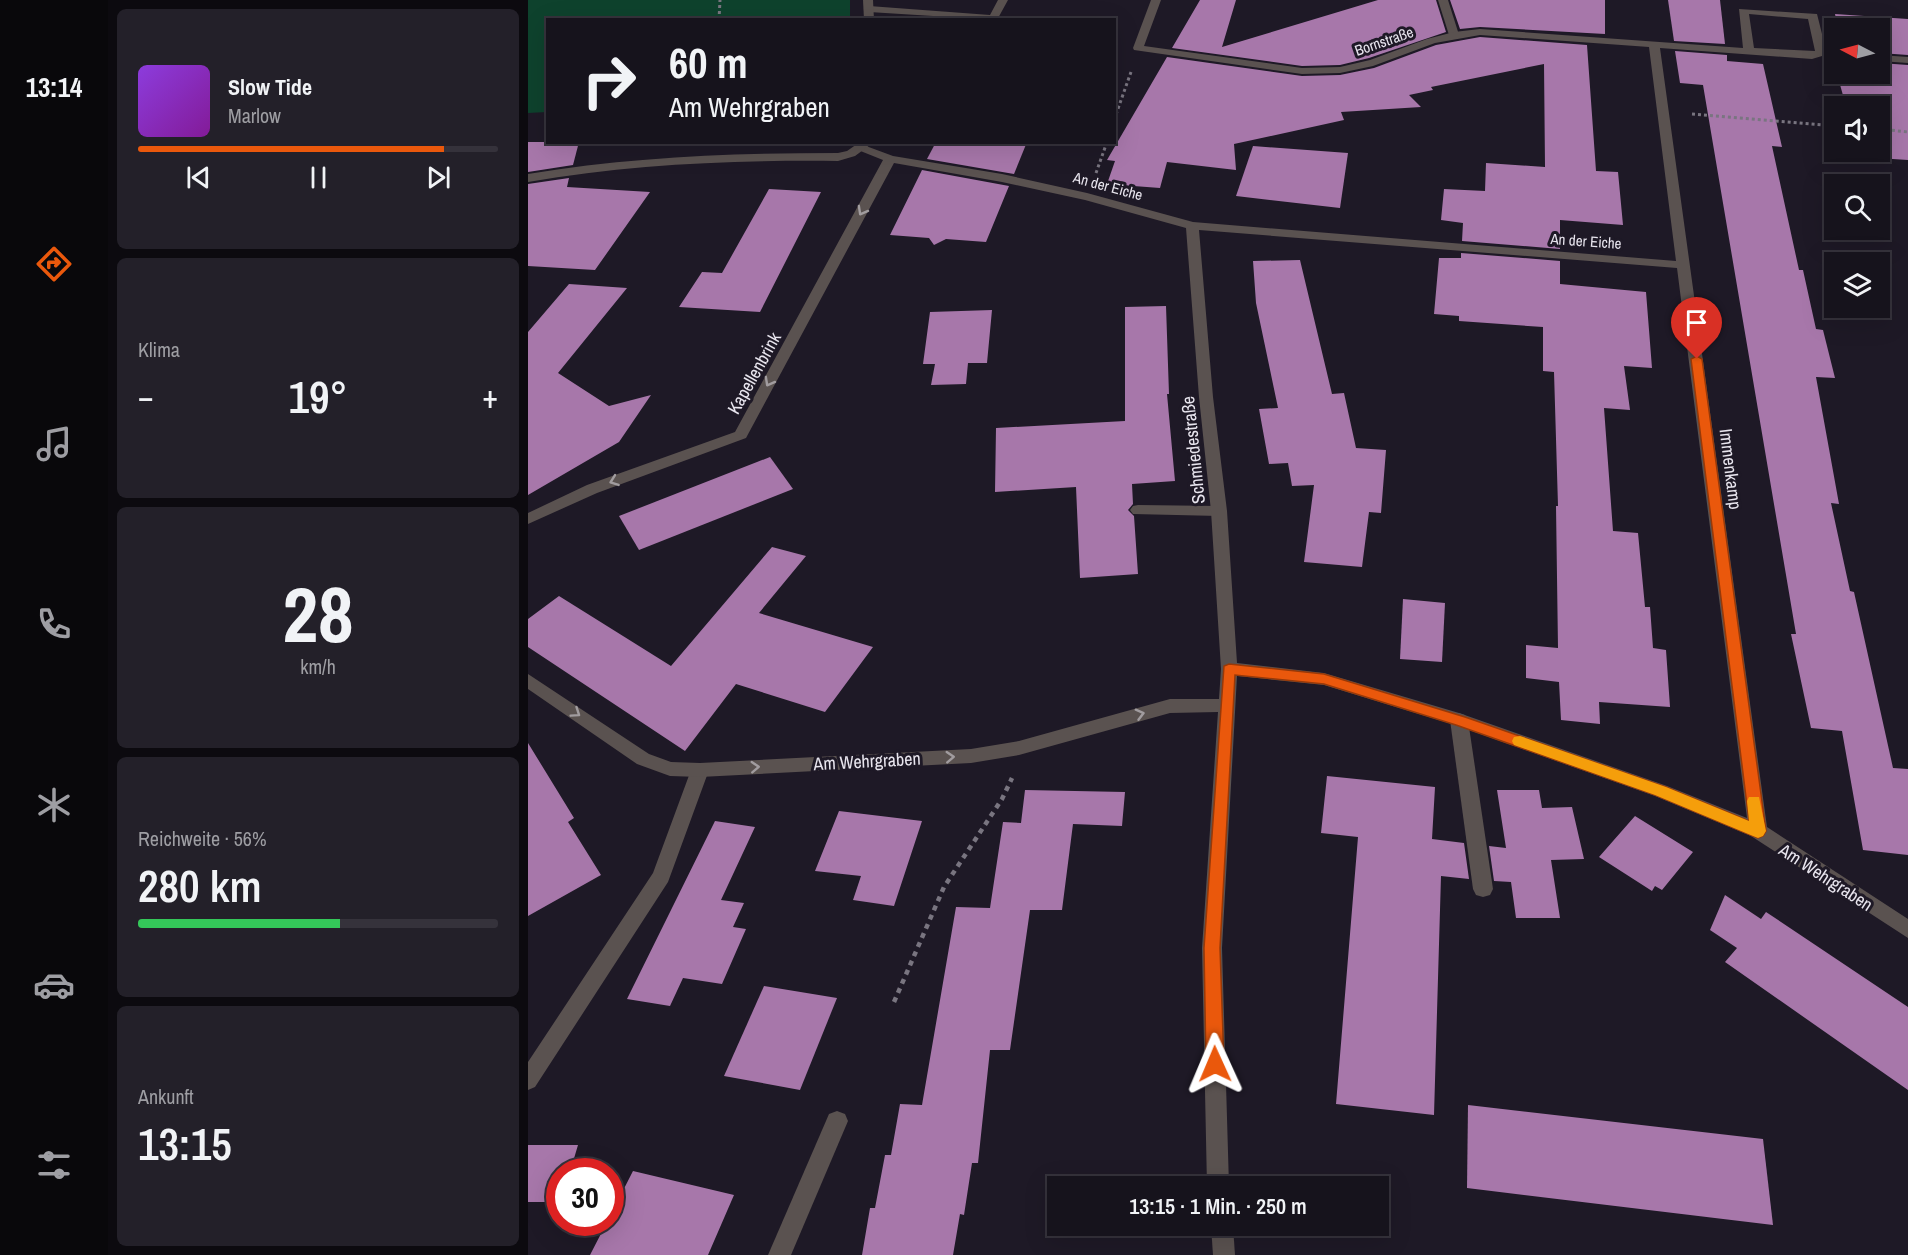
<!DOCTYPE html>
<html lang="de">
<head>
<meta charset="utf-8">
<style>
	:root { --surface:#16131c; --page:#232029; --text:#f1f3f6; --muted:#9e9ea3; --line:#35323b; --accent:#ea580c }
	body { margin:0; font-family:"Archivo Narrow",sans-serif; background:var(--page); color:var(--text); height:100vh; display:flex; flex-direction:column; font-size:22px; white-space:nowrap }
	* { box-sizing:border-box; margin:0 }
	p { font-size:20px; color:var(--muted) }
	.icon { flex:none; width:33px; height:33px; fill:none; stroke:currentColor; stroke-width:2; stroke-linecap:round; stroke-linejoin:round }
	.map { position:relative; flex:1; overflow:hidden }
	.panel { display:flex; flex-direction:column; gap:9px; padding:9px; background:#0c0a0f; width:420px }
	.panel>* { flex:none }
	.top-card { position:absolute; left:18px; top:18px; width:570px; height:126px; border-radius:0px; box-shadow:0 6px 24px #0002,0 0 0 2px var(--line); background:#16131c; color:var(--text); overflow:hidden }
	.needle { width:39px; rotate:276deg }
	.tools { position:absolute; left:1296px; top:18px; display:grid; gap:12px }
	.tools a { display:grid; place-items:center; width:66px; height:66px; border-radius:0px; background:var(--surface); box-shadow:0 6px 24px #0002,0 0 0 2px var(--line); font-size:30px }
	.speed { position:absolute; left:18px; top:1158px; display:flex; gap:12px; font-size:30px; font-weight:700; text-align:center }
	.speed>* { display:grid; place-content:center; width:78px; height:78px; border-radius:50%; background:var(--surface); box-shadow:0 6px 24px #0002,0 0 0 2px var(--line); line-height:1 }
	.speed .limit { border:9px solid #d22; background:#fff; color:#111 }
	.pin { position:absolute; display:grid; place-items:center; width:51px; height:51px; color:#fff; margin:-62px -26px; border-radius:50% 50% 50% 0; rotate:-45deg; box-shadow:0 0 6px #0007 }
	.pin .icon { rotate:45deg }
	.me { position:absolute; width:66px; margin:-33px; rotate:359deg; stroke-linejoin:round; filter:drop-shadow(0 0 4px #0008) }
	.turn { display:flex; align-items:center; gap:21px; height:126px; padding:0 24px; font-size:27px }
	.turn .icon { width:78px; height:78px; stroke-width:2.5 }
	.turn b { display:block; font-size:42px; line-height:51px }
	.big { font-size:45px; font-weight:600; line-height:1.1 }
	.panel .tile { flex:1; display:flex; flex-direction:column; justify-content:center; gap:9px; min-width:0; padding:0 21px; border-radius:9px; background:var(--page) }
	.panel .dial { align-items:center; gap:0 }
	.dial b { font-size:78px; line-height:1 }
	.song { display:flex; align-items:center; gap:18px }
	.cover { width:72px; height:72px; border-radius:9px; background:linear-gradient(135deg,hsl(270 70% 55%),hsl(290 70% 35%)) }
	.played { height:6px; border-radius:3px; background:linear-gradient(90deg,var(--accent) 85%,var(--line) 85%) }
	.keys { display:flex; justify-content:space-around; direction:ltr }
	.heat { display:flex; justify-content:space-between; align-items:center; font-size:33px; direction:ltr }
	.charge { height:9px; border-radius:4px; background:linear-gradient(90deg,#34c759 56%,var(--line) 0) }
	.trip { position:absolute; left:519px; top:1176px; width:342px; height:60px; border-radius:0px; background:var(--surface); box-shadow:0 6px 24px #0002,0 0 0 2px var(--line); font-weight:600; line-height:60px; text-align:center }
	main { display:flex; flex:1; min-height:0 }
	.menu { display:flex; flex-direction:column; width:108px; justify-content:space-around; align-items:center; background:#09080b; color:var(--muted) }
	.menu .icon { width:42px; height:42px }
	.menu .active { color:var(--accent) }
	.menu b { font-size:27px; color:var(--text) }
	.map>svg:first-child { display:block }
</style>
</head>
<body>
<main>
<nav class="menu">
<b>13:14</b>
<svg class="icon active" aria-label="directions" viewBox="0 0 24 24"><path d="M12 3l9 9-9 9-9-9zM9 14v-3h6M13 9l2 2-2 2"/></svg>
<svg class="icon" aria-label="music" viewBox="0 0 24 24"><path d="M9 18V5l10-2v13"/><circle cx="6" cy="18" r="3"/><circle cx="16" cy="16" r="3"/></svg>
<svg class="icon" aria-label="phone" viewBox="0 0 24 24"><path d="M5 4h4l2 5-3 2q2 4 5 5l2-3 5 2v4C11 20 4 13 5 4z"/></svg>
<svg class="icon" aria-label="climate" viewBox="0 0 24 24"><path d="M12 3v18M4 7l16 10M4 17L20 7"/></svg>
<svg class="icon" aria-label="car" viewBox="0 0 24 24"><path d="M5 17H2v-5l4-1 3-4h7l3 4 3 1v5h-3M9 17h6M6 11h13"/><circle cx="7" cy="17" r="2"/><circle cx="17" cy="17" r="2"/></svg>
<svg class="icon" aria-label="filters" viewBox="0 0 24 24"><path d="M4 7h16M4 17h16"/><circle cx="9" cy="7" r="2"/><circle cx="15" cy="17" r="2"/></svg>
</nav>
<section class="panel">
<div class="tile">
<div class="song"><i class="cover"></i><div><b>Slow Tide</b><p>Marlow</p></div></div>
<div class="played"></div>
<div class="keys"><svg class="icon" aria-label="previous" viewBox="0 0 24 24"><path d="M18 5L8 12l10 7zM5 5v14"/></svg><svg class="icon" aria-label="pause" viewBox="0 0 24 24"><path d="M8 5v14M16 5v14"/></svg><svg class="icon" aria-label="next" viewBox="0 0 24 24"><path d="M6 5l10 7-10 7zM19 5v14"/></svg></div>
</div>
<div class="tile"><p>Klima</p>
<div class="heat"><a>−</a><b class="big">19°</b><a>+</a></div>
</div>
<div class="tile dial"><b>28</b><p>km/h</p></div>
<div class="tile"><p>Reichweite · 56%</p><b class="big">280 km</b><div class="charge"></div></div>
<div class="tile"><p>Ankunft</p><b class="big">13:15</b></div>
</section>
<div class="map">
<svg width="1380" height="1255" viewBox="0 0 1380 1255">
	<rect width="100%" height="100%" fill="#1e1926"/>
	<polygon fill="#0e422d" points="0,0 322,0 322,19 20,20 19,112 0,113"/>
	<g fill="#a777aa">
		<polygon points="672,0 708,0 694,47 850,0 908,0 918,32 841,58 812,65 774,66 644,48"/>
		<polygon points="922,0 1077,0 1077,34 952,27 932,29"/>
		<polygon points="1140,0 1192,0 1197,44 1146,41"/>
		<polygon points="1307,14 1380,19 1380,55 1352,53 1352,28 1310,28"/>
		<polygon points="952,37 1059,45 1068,171 1090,172 1095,225 1032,220 1032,249 934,241 935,223 913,220 916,189 957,191 958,163 1017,167 1016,64 903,87 905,90 881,95 893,107 813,112 816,120 706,144 708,170 639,162 632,188 579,184 587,161 579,160 639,57 774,76 812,75 846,68 908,45"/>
		<polygon points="1147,51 1199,55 1199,61 1235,64 1254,147 1244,146 1271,270 1275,270 1288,329 1295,330 1307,378 1288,377 1311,504 1303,503 1322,591 1326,592 1365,768 1380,769 1380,855 1335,850 1314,731 1283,728 1263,634 1268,634 1175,85 1152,83"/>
		<polygon points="1352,63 1380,65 1380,160 1334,157 1332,152 1352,152 1352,106 1318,106 1309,74 1352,74"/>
		<polygon points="0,142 51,142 45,165 0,172"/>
		<polygon points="408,142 499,142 486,174 399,159"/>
		<polygon points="725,146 820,153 812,208 708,196"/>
		<polygon points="394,170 481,186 458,242 418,239 406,245 401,238 362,235"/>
		<polygon points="41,178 39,187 122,192 67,270 0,266 0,184"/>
		<polygon points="241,189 293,192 232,312 151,307 174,272 194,273"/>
		<polygon points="933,253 1032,261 1032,284 1118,292 1124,368 1096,366 1102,410 1076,408 1085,531 1110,533 1117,607 1122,607 1125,648 1138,650 1142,707 1071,702 1072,724 1033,720 1031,682 998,678 998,645 1030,648 1028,506 1030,506 1026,372 1015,371 1015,327 931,321 931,316 906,314 911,258 933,258"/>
		<polygon points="772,260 804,394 816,393 828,448 858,450 853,513 841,512 834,567 776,562 786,485 764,486 760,463 741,464 731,409 750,408 728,303 725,261"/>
		<polygon points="41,284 99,288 30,373 81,406 123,395 91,442 0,495 0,332"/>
		<polygon points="638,306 641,394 639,394 647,481 604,484 605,504 600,510 606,516 610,574 552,578 548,487 467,492 468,428 597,421 597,307"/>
		<polygon points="464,310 459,363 440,363 438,384 403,385 407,364 395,364 402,312"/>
		<polygon points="242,457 265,489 111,550 91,516"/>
		<polygon points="244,547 278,556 231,613 345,647 297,712 208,684 157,751 0,647 0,619 31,596 143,666"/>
		<polygon points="875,599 917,603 914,662 872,659"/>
		<polygon points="0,743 46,818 40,822 73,875 0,916"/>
		<polygon points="799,776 907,787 904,839 936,843 941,879 913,876 906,1115 808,1104 830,837 793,833"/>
		<polygon points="497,790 597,792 594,826 545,824 534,910 502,910 482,1050 462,1050 450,1163 444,1163 436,1215 432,1214 425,1255 334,1255 342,1208 347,1208 357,1155 363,1155 372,1104 394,1105 428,907 462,908 475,822 493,823"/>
		<polygon points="969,790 1011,790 1014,808 1044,807 1056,859 1023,860 1032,918 988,918 983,882 966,881 961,846 978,848"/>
		<polygon points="311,811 394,821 366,906 325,900 333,876 287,871"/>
		<polygon points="1107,816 1165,852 1134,890 1127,886 1124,891 1071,857"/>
		<polygon points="187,821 227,827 193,900 216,903 205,927 218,929 194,984 155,978 142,1006 99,999"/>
		<polygon points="1197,895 1233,919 1238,912 1380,1007 1380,1090 1197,962 1209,948 1182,930"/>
		<polygon points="236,986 309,998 272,1090 196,1076"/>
		<polygon points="940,1105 1235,1139 1245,1225 939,1188"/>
		<polygon points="0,1145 50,1145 42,1172 32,1172 32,1202 0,1202"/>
		<polygon points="105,1171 206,1195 180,1255 62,1255 79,1222 82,1222 82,1216"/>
	</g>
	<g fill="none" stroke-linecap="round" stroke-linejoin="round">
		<g stroke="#797580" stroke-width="3" stroke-dasharray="3 3" stroke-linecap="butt">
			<polyline points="191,20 192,0"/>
			<polyline points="1164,114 1306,126"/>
			<polyline points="586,120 603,72"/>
			<polyline points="1352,129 1380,132"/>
			<polyline points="568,173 579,142"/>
		</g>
		<polyline stroke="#797580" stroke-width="4.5" stroke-dasharray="5 5" stroke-linecap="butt" points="366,1002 416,887 474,799 484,778"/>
		<g fill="#5a5250" fill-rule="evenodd">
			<polygon points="470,0 480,0 469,20 341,12 336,9 341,6 462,15"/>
			<polygon points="910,0 920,0 931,35 930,37 921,35"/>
			<polygon points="610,505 691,506 699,511 691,516 605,514 602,510 605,506"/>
			<polygon points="931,713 937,715 940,720 965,889 962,895 955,897 948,895 945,889 922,720 925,715"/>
			<polygon points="172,763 178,765 181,770 140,882 7,1087 0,1090 0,1062 125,873 163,770 166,765"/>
			<polygon points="309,1111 317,1114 320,1121 263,1255 240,1255 301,1114"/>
		</g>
		<g fill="#5a5250" fill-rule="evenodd">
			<path d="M623,0h10l-17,46 158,22 38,-1 30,-7 57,-21 27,-7 26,-3 263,19 -4,-39 78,5 9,36 8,1v6l-12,-1 -10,3 -152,-11 107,779 141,92v19l-157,-102 -96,-40 -200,-71 -131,-40 -87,-9 -15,272 7,238h-22l-5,-238 16,-236 -48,1 -151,42 -48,8 -271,14 -30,-1 -33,-12 -109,-75v-15l121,80 22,8 29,1 271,-14 48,-8 151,-42h49l2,-30 -10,-158 -12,-114 -13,-169 -101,-28 -83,-18 -108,-19 -148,275 -149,55 -69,31v-11l59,-28 148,-53 148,-272 -25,-10v-4h8l27,10 109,18 85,19 106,29 483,39 -27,-214 -169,-12 -45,8 -62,23 -33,7 -38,1 -168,-24 -1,-2zM1221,14l59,5 7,32 -61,-3zM671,230l478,38 70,550 -80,-32 -208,-73 -135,-40 -87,-10 -10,-152 -14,-114z"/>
			<polygon points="1352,55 1380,57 1380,63 1352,61"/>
			<polygon points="683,1226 705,1226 707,1255 685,1255"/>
		</g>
		<g fill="#5a5250" fill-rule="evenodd">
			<polygon points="335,0 345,0 346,20 336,20"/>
			<path d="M332,142h14l-19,14 -17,5c-104,-1 -207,3 -310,21v-8c103,-17 206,-21 310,-21l9,-2z"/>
		</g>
	</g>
	<defs><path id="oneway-chevron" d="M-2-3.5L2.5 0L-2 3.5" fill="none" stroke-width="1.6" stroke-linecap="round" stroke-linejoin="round" transform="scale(1.5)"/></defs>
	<g stroke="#a19c9f">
		<use href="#oneway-chevron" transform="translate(334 211) rotate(119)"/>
		<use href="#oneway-chevron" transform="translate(241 382) rotate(119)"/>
		<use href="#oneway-chevron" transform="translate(86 481) rotate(160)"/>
		<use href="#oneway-chevron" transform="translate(48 713) rotate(34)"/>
		<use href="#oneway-chevron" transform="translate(612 714) rotate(-15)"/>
		<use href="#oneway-chevron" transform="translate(422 757) rotate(-3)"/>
		<use href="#oneway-chevron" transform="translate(227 767) rotate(-3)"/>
	</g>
	<polygon fill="#ea580c" stroke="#983908" stroke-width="1.5" points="1169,356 1174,359 1238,831 1235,836 1230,838 1225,836 1127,795 928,725 796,684 707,675 692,948 696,1064 693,1070 687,1072 681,1070 678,1064 676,948 696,666 701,664 796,674 937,717 1138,787 1221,821 1163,359"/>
	<polygon fill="#f59e0b" points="992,736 1138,787 1221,821 1219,801 1221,797 1231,797 1238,831 1235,836 1230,838 1225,836 1127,795 986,745 984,741 986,737"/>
	<g text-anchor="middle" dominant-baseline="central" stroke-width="6" stroke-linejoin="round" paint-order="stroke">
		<g font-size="15" fill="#e8e5ee" stroke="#1e1926">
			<text transform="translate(856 41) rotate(-19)">Bornstraße</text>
			<text transform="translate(580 186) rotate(15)">An der Eiche</text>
			<text transform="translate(1058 241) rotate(4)">An der Eiche</text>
		</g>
		<g font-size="18" fill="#e8e5ee" stroke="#1e1926">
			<text transform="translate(226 373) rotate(-61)">Kapellenbrink</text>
			<text transform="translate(665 450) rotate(-96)">Schmiedestraße</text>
			<text transform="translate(1203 469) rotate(83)">Immenkamp</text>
			<text transform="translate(339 761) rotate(-3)">Am Wehrgraben</text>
			<text transform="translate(1298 877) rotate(33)">Am Wehrgraben</text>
		</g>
	</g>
</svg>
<div class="tools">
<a><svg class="needle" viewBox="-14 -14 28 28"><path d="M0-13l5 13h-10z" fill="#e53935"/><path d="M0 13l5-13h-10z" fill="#9e9ea3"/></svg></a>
<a><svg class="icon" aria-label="sound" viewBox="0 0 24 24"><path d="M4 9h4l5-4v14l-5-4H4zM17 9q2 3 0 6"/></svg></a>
<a><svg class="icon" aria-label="search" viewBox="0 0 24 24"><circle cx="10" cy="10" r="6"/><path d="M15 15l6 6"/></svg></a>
<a><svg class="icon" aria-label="layers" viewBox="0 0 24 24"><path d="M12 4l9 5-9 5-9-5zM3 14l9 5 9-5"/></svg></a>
</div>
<div class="speed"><div class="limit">30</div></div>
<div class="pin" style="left:1169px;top:359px;background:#d93025"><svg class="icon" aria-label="arrive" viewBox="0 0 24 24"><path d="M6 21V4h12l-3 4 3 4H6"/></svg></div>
<svg class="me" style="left:687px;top:1064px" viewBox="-20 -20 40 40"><path d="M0-17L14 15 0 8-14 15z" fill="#ea580c" stroke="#fff" stroke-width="4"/></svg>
<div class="trip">13:15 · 1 Min. · 250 m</div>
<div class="top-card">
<div class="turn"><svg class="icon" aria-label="right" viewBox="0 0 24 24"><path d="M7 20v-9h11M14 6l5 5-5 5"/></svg><div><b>60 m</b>Am Wehrgraben</div></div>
</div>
</div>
</main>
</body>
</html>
